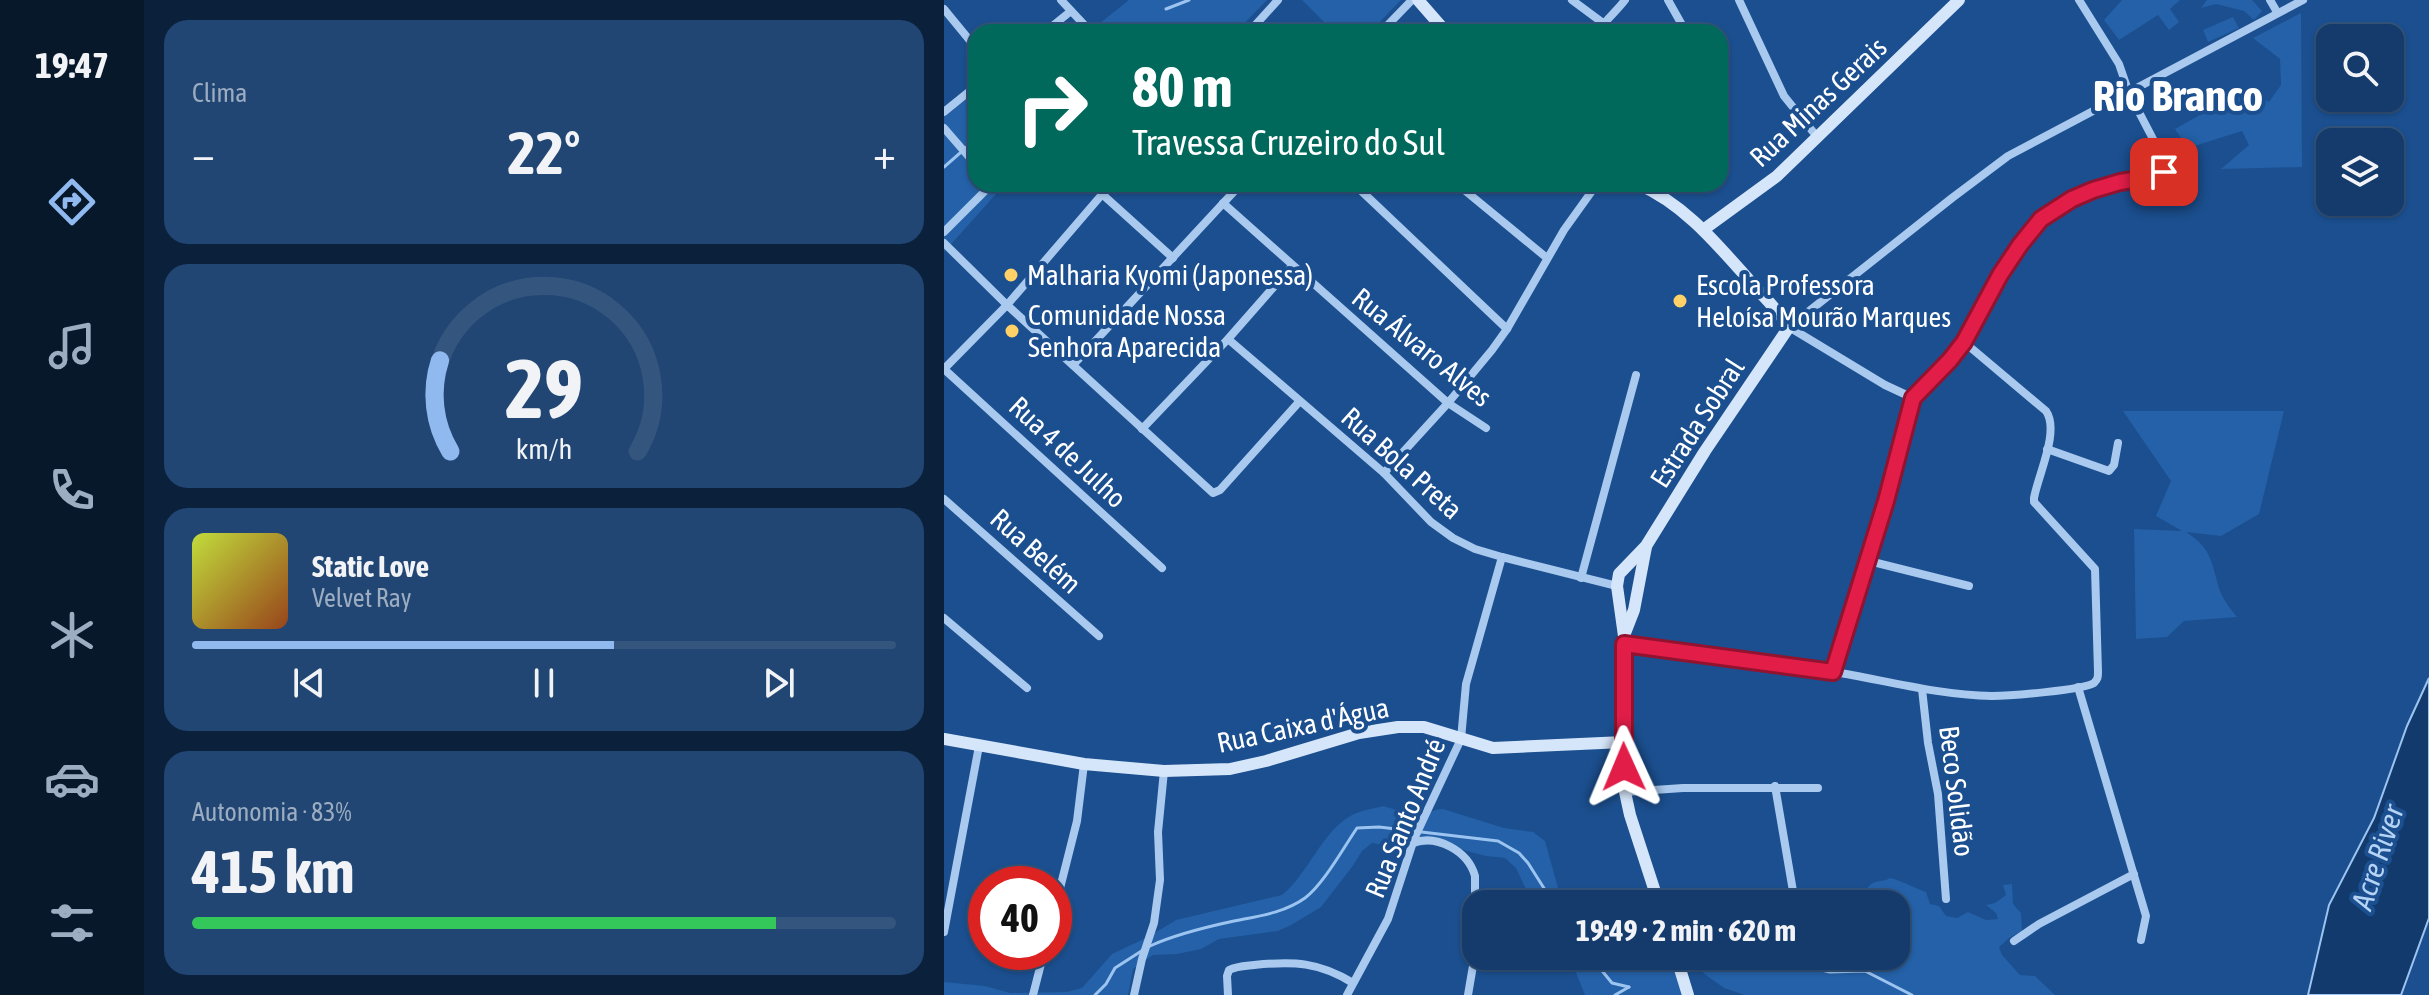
<!DOCTYPE html>
<html lang="pt">
<head>
<meta charset="utf-8">
<style>
	:root { --surface:#143b6b; --page:#214673; --text:#f1f3f6; --muted:#9dadc1; --line:#33557e; --accent:#90b9f0 }
	body { margin:0; font-family:"Asap Condensed",sans-serif; background:var(--page); color:var(--text); height:100vh; display:flex; flex-direction:column; font-size:30px; white-space:nowrap }
	* { box-sizing:border-box; margin:0 }
	p { font-size:26px; color:var(--muted) }
	.icon { flex:none; width:44px; height:44px; fill:none; stroke:currentColor; stroke-width:2; stroke-linecap:round; stroke-linejoin:round }
	.map { position:relative; flex:1; overflow:hidden }
	.sheet { display:flex; flex-direction:column; gap:20px; padding:20px; background:#0b203b; width:800px }
	.sheet>* { flex:none }
	.banner { position:absolute; left:24px; top:24px; width:760px; height:168px; border-radius:24px; box-shadow:0 2px 6px #0004,0 0 0 2px var(--line); background:#00695c; color:#fff; overflow:hidden }
	.controls { position:absolute; left:1372px; top:24px; display:grid; gap:16px }
	.controls a { display:grid; place-items:center; width:88px; height:88px; border-radius:16px; background:var(--surface); box-shadow:0 2px 6px #0004,0 0 0 2px var(--line); font-size:40px }
	.speed { position:absolute; left:24px; top:866px; display:flex; gap:16px; font-size:40px; font-weight:700; text-align:center }
	.speed>* { display:grid; place-content:center; width:104px; height:104px; border-radius:50%; background:var(--surface); box-shadow:0 2px 6px #0004,0 0 0 2px var(--line); line-height:1 }
	.speed .limit { border:12px solid #d22; background:#fff; color:#111 }
	.pin { position:absolute; display:grid; place-items:center; width:68px; height:68px; color:#fff; margin:-34px; border-radius:16px; box-shadow:0 4px 12px #0006 }
	.me { position:absolute; width:88px; margin:-44px; rotate:359deg; stroke-linejoin:round; filter:drop-shadow(0 0 6px #0008) }
	.turn { display:flex; align-items:center; gap:28px; height:168px; padding:0 32px; font-size:36px }
	.turn .icon { width:104px; height:104px; stroke-width:2.5 }
	.turn b { display:block; font-size:56px; line-height:68px }
	.big { font-size:60px; font-weight:700; line-height:1.1 }
	.sheet .widget { flex:1; display:flex; flex-direction:column; justify-content:center; gap:12px; min-width:0; padding:0 28px; border-radius:24px; background:var(--page) }
	.sheet .dial { align-items:center; gap:0 }
	.dial svg { height:208px; overflow:visible; fill:none; stroke:var(--line); stroke-width:7; stroke-linecap:round; text-anchor:middle }
	.dial text { fill:var(--text); stroke:none }
	.song { display:flex; align-items:center; gap:24px }
	.cover { width:96px; height:96px; border-radius:12px; background:linear-gradient(135deg,hsl(70 70% 55%),hsl(20 70% 35%)) }
	.played { height:8px; border-radius:4px; background:linear-gradient(90deg,var(--accent) 60%,var(--line) 60%) }
	.keys { display:flex; justify-content:space-around; direction:ltr }
	.heat { display:flex; justify-content:space-between; align-items:center; font-size:44px; direction:ltr }
	.charge { height:12px; border-radius:6px; background:linear-gradient(90deg,#34c759 83%,var(--line) 0) }
	.trip { position:absolute; left:518px; top:890px; width:448px; height:80px; border-radius:24px; background:var(--surface); box-shadow:0 2px 6px #0004,0 0 0 2px var(--line); font-weight:700; line-height:80px; text-align:center }
	main { display:flex; flex:1; min-height:0 }
	.dock { display:flex; flex-direction:column; width:144px; justify-content:space-around; align-items:center; background:#08182b; color:var(--muted) }
	.dock .icon { width:56px; height:56px }
	.dock .active { color:var(--accent) }
	.dock b { font-size:36px; color:var(--text) }
	.map>svg:first-child { display:block }
</style>
</head>
<body>
<main>
<nav class="dock">
<b>19:47</b>
<svg class="icon active" aria-label="directions" viewBox="0 0 24 24"><path d="M12 3l9 9-9 9-9-9zM9 14v-3h6M13 9l2 2-2 2"/></svg>
<svg class="icon" aria-label="music" viewBox="0 0 24 24"><path d="M9 18V5l10-2v13"/><circle cx="6" cy="18" r="3"/><circle cx="16" cy="16" r="3"/></svg>
<svg class="icon" aria-label="phone" viewBox="0 0 24 24"><path d="M5 4h4l2 5-3 2q2 4 5 5l2-3 5 2v4C11 20 4 13 5 4z"/></svg>
<svg class="icon" aria-label="climate" viewBox="0 0 24 24"><path d="M12 3v18M4 7l16 10M4 17L20 7"/></svg>
<svg class="icon" aria-label="car" viewBox="0 0 24 24"><path d="M5 17H2v-5l4-1 3-4h7l3 4 3 1v5h-3M9 17h6M6 11h13"/><circle cx="7" cy="17" r="2"/><circle cx="17" cy="17" r="2"/></svg>
<svg class="icon" aria-label="filters" viewBox="0 0 24 24"><path d="M4 7h16M4 17h16"/><circle cx="9" cy="7" r="2"/><circle cx="15" cy="17" r="2"/></svg>
</nav>
<section class="sheet">
<div class="widget"><p>Clima</p>
<div class="heat"><a>−</a><b class="big">22°</b><a>+</a></div>
</div>
<div class="widget dial"><svg viewBox="0 0 100 80">
<path d="M14 69A42 42 0 1 1 86 69"/>
<path d="M14 69A42 42 0 0 1 10 34" stroke="#90b9f0"/>
<text x="50" y="56" font-size="32" font-weight="700">29</text>
<text x="50" y="72" font-size="11">km/h</text>
</svg></div>
<div class="widget">
<div class="song"><i class="cover"></i><div><b>Static Love</b><p>Velvet Ray</p></div></div>
<div class="played"></div>
<div class="keys"><svg class="icon" aria-label="previous" viewBox="0 0 24 24"><path d="M18 5L8 12l10 7zM5 5v14"/></svg><svg class="icon" aria-label="pause" viewBox="0 0 24 24"><path d="M8 5v14M16 5v14"/></svg><svg class="icon" aria-label="next" viewBox="0 0 24 24"><path d="M6 5l10 7-10 7zM19 5v14"/></svg></div>
</div>
<div class="widget"><p>Autonomia · 83%</p><b class="big">415 km</b><div class="charge"></div></div>
</section>
<div class="map">
<svg width="1485" height="995" viewBox="0 0 1485 995">
	<rect width="100%" height="100%" fill="#1b4f8f"/>
	<g fill="#2461a8">
		<polygon points="185,0 323,0 292,32 267,32 255,25 248,32 235,32 225,24 213,32 109,32 121,22 155,24"/>
		<polygon points="358,0 457,0 426,32 390,32"/>
		<polygon points="1178,0 1236,0 1226,9 1235,22 1225,30 1214,15 1175,40 1160,20"/>
		<polygon points="1263,0 1308,0 1318,11 1310,20 1300,11 1272,4 1257,8"/>
		<polygon points="1357,13 1358,167 1277,169 1305,145 1298,131 1244,148 1231,129 1304,88 1325,102 1337,85 1336,59 1309,38"/>
		<polygon points="1289,17 1295,28 1264,42 1259,30"/>
		<polygon points="32,92 32,184 61,184 0,252 0,117"/>
		<path d="M1179,411h161l-25,103 -38,22 -35,-4c27,17 25,31 34,59 3,9 11,18 17,26l-53,4 -17,16 -31,2 -2,-110 48,2 -26,-15 15,-35z"/>
		<path d="M439,806c12,3 28,11 41,9 7,-2 10,-6 19,-6l61,19 29,4 12,9 15,54 14,9h-41l-17,-36 -11,-10 -19,-2 -41,-11 -15,-1 -25,5 -33,-6 -10,8 -10,16 -31,40 -30,18 -13,6 -59,8 -18,10 -24,5 -24,1 -20,14 -5,26h-184v-13l41,4 25,7 57,-1 15,-4 30,-34 36,-17 28,-17 106,-25c27,-22 39,-63 70,-80 10,-5 21,-6 31,-9z"/>
		<path d="M946,878c14,3 23,10 36,14l4,12 9,2 7,10 11,2 11,-6 18,8 12,-1 -2,-6 -10,-8 9,-2 11,-8 -3,-10 9,-1 1,20 8,9 1,18 -13,7 -10,9 3,8 18,20 15,1 20,19h-310l-21,-7 -21,-15 10,-17h183v-52h-30l1,-4 -1,-10c9,-13 14,-6 24,-12z"/>
		<polygon points="860,889 892,889 898,904 860,904"/>
		<polygon points="846,896 847,904 802,904 824,897"/>
		<polygon points="620,956 669,956 687,968 698,966 712,956 730,956 744,995 641,995 630,968"/>
	</g>
	<polygon fill="#123a6d" stroke="#9cc4f0" stroke-width="2" points="1485,678 1485,918 1457,995 1364,995 1385,905 1430,818 1463,726"/>
	<g fill="none" stroke-linecap="round" stroke-linejoin="round">
		<g stroke="#9cc4f0" stroke-width="3">
			<polyline points="222,9 245,0"/>
			<polyline points="0,167 32,139"/>
			<path d="M206,946c26,-12 56,-19 84,-25 25,-5 50,-8 71,-23 18,-13 39,-51 52,-70l22,-1 119,14 21,12 9,10 26,41"/>
			<polyline points="646,956 668,983 685,987"/>
			<polyline points="816,956 886,972 921,971 968,995"/>
			<polyline points="767,963 785,956"/>
			<polyline points="151,995 162,984 171,968 199,950"/>
			<polyline points="671,995 685,987"/>
		</g>
		<g stroke="#a9c9ee" stroke-width="8">
			<polyline points="117,0 147,32"/>
			<polyline points="628,0 659,23"/>
			<polyline points="724,0 742,32"/>
			<polyline points="795,0 840,96 874,138"/>
			<polyline points="1326,0 1333,12"/>
			<polyline points="0,9 32,48"/>
			<polyline points="101,32 127,11"/>
			<polyline points="305,32 334,0"/>
			<polyline points="437,32 468,0"/>
			<path d="M654,32c7,-12 19,-21 27,-32"/>
			<polyline points="0,112 32,86"/>
			<polyline points="0,128 32,165"/>
			<polyline points="410,184 563,329"/>
			<polyline points="513,184 603,258"/>
			<polyline points="158,194 229,258"/>
			<polyline points="279,203 504,403 542,428"/>
			<polyline points="0,232 48,184"/>
			<polyline points="0,243 63,305 269,493 276,490 355,402"/>
			<polyline points="284,339 440,473 487,522 509,538 531,549 558,557 673,586"/>
			<polyline points="129,365 297,184"/>
			<polyline points="0,369 218,568"/>
			<polyline points="0,369 63,305 167,184"/>
			<polyline points="969,398 941,385 845,327 1008,198 1064,156 1359,0"/>
			<polyline points="198,429 284,339 348,266"/>
			<polyline points="1103,449 1165,471 1170,465 1174,443"/>
			<polyline points="440,473 504,403 548,350 563,329 620,230 653,184"/>
			<polyline points="0,499 155,636"/>
			<polyline points="925,561 1025,586"/>
			<polyline points="637,578 692,375"/>
			<polyline points="0,618 83,688"/>
			<path d="M680,644c71,7 142,17 211,28 52,9 104,23 157,24 16,0 92,-6 102,-13 4,-4 4,-6 4,-11l-3,-103 -61,-67v-4c4,-23 26,-67 12,-87l-82,-69"/>
			<polyline points="889,672 942,501 969,398 1006,360 1020,342 1056,275 1085,232 1097,219 1128,199 1149,190 1176,182 1215,176 1221,170 1220,160 1185,93 1175,64 1135,0"/>
			<polyline points="1134,687 1202,916 1197,940"/>
			<polyline points="978,689 984,743 994,794 1002,899"/>
			<polyline points="831,786 850,897"/>
			<polyline points="681,792 739,788 874,788"/>
			<path d="M469,843c24,-9 55,8 62,33v78l-7,41"/>
			<polyline points="110,912 133,821 140,764"/>
			<polyline points="0,932 35,746"/>
			<polyline points="1070,941 1095,924 1190,874"/>
			<polyline points="89,995 100,952"/>
			<polyline points="190,995 198,959 210,923 216,880 214,832 220,771"/>
			<path d="M284,995l-1,-19 2,-6c8,-4 16,-4 25,-5 40,-4 65,-3 99,18"/>
			<polyline points="403,995 444,919 470,839 517,739 522,684 558,557"/>
		</g>
		<g stroke="#d6e6fa" stroke-width="12">
			<polyline points="474,0 502,32"/>
			<path d="M694,184c46,20 78,59 111,96 14,16 29,30 40,47l-84,124 -59,95 -27,28 -2,12 7,50 1,156 5,23 29,89"/>
			<polyline points="759,230 833,176 1015,0"/>
			<polyline points="681,633 690,610 702,547"/>
			<polyline points="0,739 140,764 220,771 286,769 322,761 415,733 454,727 480,727 549,748 680,742"/>
			<polyline points="732,956 744,995"/>
		</g>
	</g>
	<g fill="none" stroke-linecap="round" stroke-linejoin="round">
		<defs>
			<polyline id="route" points="680,767 680,644 889,672 942,501 969,398 1006,360 1020,342 1056,275 1076,245 1097,219 1128,199 1149,190 1176,182 1215,176 1220,172"/>
		</defs>
		<use href="#route" stroke="#92132f" stroke-width="20"/>
		<use href="#route" stroke="#e11d48" stroke-width="14"/>
	</g>
	<g fill="#ffd166" stroke="#1b4f8f" stroke-width="3">
		<circle cx="67" cy="275" r="8"/>
		<circle cx="736" cy="301" r="8"/>
		<circle cx="68" cy="331" r="8"/>
	</g>
	<g text-anchor="middle" dominant-baseline="central" stroke-width="8" stroke-linejoin="round" paint-order="stroke">
		<g font-size="28" fill="#fff" stroke="#1b4f8f">
			<text transform="translate(874 102) rotate(-43)">Rua Minas Gerais</text>
			<text transform="translate(478 347) rotate(39)">Rua Álvaro Alves</text>
			<text transform="translate(753 423) rotate(-57)">Estrada Sobral</text>
			<text transform="translate(124 452) rotate(43)">Rua 4 de Julho</text>
			<text transform="translate(458 463) rotate(42)">Rua Bola Preta</text>
			<text transform="translate(92 551) rotate(42)">Rua Belém</text>
			<text transform="translate(359 725) rotate(-12)">Rua Caixa d'Água</text>
			<text transform="translate(1013 791) rotate(83)">Beco Solidão</text>
			<text transform="translate(461 818) rotate(-68)">Rua Santo André</text>
		</g>
		<g font-size="28" fill="#fff" stroke="#1b4f8f" text-anchor="start">
			<text x="83" y="275">Malharia Kyomi (Japonessa)</text>
			<text x="752" y="285">Escola Professora<tspan x="752" dy="32">Heloísa Mourão Marques</tspan></text>
			<text x="84" y="315">Comunidade Nossa<tspan x="84" dy="32">Senhora Aparecida</tspan></text>
		</g>
		<g font-size="30" font-style="italic" fill="#b5d3f5" stroke="#1b4f8f">
			<text transform="translate(1433 857) rotate(-72)">Acre River</text>
		</g>
		<g font-size="44" font-weight="bold" fill="#fff" stroke="#1b4f8f">
			<text x="1234" y="95">Rio Branco</text>
		</g>
	</g>
</svg>
<div class="controls">
<a><svg class="icon" aria-label="search" viewBox="0 0 24 24"><circle cx="10" cy="10" r="6"/><path d="M15 15l6 6"/></svg></a>
<a><svg class="icon" aria-label="layers" viewBox="0 0 24 24"><path d="M12 4l9 5-9 5-9-5zM3 14l9 5 9-5"/></svg></a>
</div>
<div class="speed"><div class="limit">40</div></div>
<div class="pin" style="left:1220px;top:172px;background:#d93025"><svg class="icon" aria-label="arrive" viewBox="0 0 24 24"><path d="M6 21V4h12l-3 4 3 4H6"/></svg></div>
<svg class="me" style="left:680px;top:767px" viewBox="-20 -20 40 40"><path d="M0-17L14 15 0 8-14 15z" fill="#e11d48" stroke="#fff" stroke-width="4"/></svg>
<div class="trip">19:49 · 2 min · 620 m</div>
<div class="banner">
<div class="turn"><svg class="icon" aria-label="right" viewBox="0 0 24 24"><path d="M7 20v-9h11M14 6l5 5-5 5"/></svg><div><b>80 m</b>Travessa Cruzeiro do Sul</div></div>
</div>
</div>
</main>
</body>
</html>
